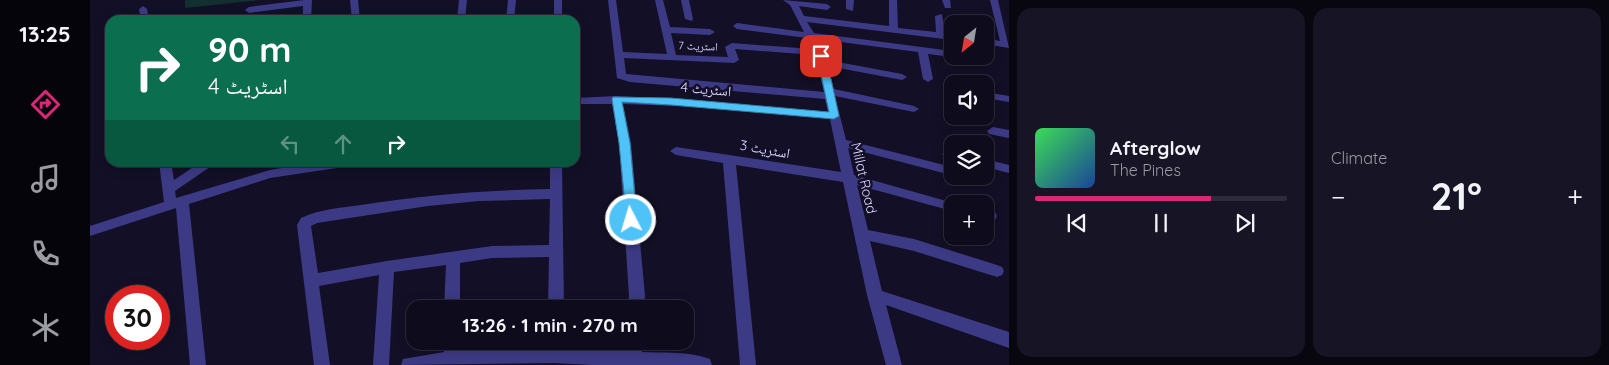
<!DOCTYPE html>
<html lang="en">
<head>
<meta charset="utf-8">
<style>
	:root { --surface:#0e0b1c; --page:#171425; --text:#f1f3f6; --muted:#9b9ba3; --line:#2e2b3b; --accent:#db2777 }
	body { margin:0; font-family:Quicksand,"Noto Naskh Arabic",sans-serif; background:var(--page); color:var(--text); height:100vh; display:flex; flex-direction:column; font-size:19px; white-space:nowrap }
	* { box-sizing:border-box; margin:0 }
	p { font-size:16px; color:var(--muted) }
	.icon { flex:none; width:28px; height:28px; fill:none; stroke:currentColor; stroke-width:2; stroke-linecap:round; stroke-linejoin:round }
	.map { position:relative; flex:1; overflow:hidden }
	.drawer { display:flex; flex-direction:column; gap:8px; padding:8px; background:#08060f; width:600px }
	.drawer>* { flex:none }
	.hud { position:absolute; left:15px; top:15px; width:475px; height:152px; border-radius:15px; box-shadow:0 2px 12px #0003,0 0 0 1px var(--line); background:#0b6e4f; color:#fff; overflow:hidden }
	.needle { width:32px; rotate:210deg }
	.tools { position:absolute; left:854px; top:15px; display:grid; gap:10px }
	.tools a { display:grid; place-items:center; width:50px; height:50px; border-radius:10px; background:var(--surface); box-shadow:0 2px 12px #0003,0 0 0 1px var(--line); font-size:25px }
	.speed { position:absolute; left:15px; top:285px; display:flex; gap:10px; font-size:25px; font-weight:700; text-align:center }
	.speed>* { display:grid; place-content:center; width:65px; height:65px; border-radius:50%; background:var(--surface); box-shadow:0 2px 12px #0003,0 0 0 1px var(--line); line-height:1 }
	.speed .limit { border:8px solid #d22; background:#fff; color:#111 }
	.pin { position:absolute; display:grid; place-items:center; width:42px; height:42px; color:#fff; margin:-21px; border-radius:10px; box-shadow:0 2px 8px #0006 }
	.me { position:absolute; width:55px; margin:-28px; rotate:355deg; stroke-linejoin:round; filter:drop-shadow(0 0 4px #0008) }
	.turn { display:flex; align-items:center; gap:18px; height:105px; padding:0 20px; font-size:22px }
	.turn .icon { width:65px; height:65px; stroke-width:2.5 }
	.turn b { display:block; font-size:35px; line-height:42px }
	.lanes { display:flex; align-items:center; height:48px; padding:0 20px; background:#0003; justify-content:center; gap:25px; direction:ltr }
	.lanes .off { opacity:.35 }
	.big { font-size:38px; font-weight:700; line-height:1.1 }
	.drawer .widget { flex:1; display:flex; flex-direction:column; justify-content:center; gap:8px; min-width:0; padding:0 18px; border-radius:15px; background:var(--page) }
	.song { display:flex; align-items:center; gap:15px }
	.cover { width:60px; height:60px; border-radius:8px; background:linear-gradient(135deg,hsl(130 70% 55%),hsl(220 70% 35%)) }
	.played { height:5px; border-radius:2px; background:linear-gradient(90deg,var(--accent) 70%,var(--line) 70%) }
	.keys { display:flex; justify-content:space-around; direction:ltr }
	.heat { display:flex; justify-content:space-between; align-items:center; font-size:28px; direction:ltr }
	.drawer .tiles { flex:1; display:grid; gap:8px; grid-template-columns:repeat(2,1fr) }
	.trip { position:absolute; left:316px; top:300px; width:288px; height:50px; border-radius:15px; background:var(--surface); box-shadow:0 2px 12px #0003,0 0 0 1px var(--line); font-weight:700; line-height:50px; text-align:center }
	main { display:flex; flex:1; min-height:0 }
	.menu { display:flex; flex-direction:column; width:90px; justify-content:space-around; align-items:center; background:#06040b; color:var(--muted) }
	.menu .icon { width:35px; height:35px }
	.menu .current { color:var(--accent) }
	.menu b { font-size:22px; color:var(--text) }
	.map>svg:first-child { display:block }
</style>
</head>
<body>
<main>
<nav class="menu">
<b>13:25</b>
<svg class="icon current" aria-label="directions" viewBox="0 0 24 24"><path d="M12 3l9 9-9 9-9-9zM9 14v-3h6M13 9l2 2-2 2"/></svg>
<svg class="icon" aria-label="music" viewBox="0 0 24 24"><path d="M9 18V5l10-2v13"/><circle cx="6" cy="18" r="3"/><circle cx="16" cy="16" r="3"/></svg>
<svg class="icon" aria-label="phone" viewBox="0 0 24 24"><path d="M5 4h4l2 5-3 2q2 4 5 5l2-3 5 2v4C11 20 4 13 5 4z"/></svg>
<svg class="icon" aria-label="climate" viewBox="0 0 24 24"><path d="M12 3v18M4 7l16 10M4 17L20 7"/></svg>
</nav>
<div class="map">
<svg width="919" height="365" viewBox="0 0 919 365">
	<rect width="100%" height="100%" fill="#130f26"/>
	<polygon fill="#12302f" points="95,0 170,0 95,8"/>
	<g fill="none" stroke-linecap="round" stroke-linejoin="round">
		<g fill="#3d3a85" fill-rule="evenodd">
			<polygon points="214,0 222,0 221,20 213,20 213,6 159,13 155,10 159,7"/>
			<polygon points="260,0 268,0 270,20 262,20"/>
			<polygon points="369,0 377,0 375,20 367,20"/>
			<polygon points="418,0 426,0 424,20 416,20"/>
			<rect x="464" y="0" width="8" height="20"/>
			<path d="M518,0h8l7,52 44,2 -12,-54h8l7,27 40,2 5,3 -5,3 -39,-2 5,22 52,2 -3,-10 7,-4 80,6 -5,-11 -70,-9 -4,-3 4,-3 67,9 -14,-27 -7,-5 44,4 4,3 -4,3 -28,-4 5,10 85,10v-26h8l1,28 38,4 -1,-16 7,-2 3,19 7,1v6l-145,-18 7,11 138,18v5h2l-2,1 -24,-3 5,25 -5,3 -5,-3 -5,-27 -101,-13 10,21 75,14 5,3 -5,3 -74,-14 6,23 80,17 5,3 -5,3 -79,-16 11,44 106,27 -1,8 -103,-27 6,27 103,29h-5v7l-95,-26 11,45 46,9 83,26 5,2 2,4 -2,4 -5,2 -83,-26 -44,-10 12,50 127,41v16l-123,-43 16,60h-16l-19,-70 -24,-113 -107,-17 20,200h-16l-17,-202 -47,-8 -6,-4 6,-4 165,25 -11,-53 -125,-12 -82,-3 8,39 14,153 -1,13h-16l1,-13 -10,-153 -7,-39h-37v-6l42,-2 56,3 155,13 -3,-13 -195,-17 -13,-4zM645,49l80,6 9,37 -198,-18 -2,-16 110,5 5,-3z"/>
			<polygon points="591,0 599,0 603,19 602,21 595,19"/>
			<polygon points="756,0 764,0 763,11 756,9"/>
			<polygon points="852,0 860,0 861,8 855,8"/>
			<polygon points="900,0 908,0 919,48 895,44 895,38 910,41"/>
			<polygon points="53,6 57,9 59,20 51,20 49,9"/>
			<polygon points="895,51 898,52 902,59 900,61 877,59 872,56 895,56"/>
			<polygon points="895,92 919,96 919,102 895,98"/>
			<polygon points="903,127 919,130 919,138 899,134 897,131"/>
			<polygon points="858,150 862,151 862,159 854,157 852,154"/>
			<polygon points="895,159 919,165 919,173 895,167"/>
			<polygon points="69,162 81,162 84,180 111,162 127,162 85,191 86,198 180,170 228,162 266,162 260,166 180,178 99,204 116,365 100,365 86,208 0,236 0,226 74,202"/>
			<path d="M460,162h12l2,147h-16l1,-52 -57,1 -32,5v46h-16l2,-44 -52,7 -5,93h-16l6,-90 -60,11 11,79h-16l-17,-140 4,-7c19,-9 40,-10 60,-13 63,-10 126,-15 189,-16zM460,199l-1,46 -57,1 -105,15 -69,12 -7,-47 6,-3 111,-17 51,-5z"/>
			<polygon points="895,210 905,212 907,216 905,220 895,220"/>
			<path d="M354,341h16v10l86,-4 1,-6h16v7l62,3 1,-10h16v11c22,1 47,-1 68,7l2,6h-119l-39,-2 -153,2 2,-6 41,-7z"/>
		</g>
	</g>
	<polygon fill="#4fc3f7" stroke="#337fa1" points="731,54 736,56 749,116 744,119 581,105 532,102 540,143 547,220 545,223 537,223 529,143 522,99 523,97 581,98 739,112 727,56"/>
	<g text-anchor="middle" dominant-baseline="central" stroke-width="5" stroke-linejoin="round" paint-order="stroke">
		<g font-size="11" fill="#d9d4ff" stroke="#130f26">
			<text transform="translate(608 46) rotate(2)">اسٹریٹ 7</text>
		</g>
		<g font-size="14" fill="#d9d4ff" stroke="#130f26">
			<text transform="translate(616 89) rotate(5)">اسٹریٹ 4</text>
			<text transform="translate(675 149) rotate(10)">اسٹریٹ 3</text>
			<text transform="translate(774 178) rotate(77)">Millat Road</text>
		</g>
	</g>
</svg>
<div class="tools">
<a><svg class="needle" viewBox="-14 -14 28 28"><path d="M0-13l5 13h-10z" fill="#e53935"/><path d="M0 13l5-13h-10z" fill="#9b9ba3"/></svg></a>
<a><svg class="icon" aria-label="sound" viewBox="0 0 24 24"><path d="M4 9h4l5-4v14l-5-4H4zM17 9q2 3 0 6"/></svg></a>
<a><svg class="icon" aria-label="layers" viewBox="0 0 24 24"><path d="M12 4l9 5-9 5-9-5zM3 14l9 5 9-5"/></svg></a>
<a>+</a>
</div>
<div class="speed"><div class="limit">30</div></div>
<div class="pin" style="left:731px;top:56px;background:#d93025"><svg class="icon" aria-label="arrive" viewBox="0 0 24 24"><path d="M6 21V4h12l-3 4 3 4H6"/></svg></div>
<svg class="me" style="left:541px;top:220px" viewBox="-20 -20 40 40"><circle r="17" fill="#4fc3f7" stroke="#fff" stroke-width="3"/><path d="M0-11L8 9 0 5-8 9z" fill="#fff"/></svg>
<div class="trip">13:26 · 1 min · 270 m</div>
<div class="hud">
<div class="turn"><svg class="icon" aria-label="right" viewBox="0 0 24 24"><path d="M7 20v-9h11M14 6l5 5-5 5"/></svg><div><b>90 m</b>اسٹریٹ 4</div></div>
<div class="lanes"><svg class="icon off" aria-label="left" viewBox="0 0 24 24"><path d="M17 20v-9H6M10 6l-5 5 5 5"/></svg><svg class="icon off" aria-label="ahead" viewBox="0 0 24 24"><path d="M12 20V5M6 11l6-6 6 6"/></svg><svg class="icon" aria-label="right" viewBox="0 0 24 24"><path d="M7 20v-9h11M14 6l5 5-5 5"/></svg></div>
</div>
</div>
<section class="drawer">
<div class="tiles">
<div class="widget">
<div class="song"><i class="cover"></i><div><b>Afterglow</b><p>The Pines</p></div></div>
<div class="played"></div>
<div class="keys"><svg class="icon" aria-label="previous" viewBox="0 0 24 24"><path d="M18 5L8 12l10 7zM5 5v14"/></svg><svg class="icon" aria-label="pause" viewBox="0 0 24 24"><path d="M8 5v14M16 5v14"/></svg><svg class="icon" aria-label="next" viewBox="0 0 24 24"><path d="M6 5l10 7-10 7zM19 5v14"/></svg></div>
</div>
<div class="widget"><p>Climate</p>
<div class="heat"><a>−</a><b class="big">21°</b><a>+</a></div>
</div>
</div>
</section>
</main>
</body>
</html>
